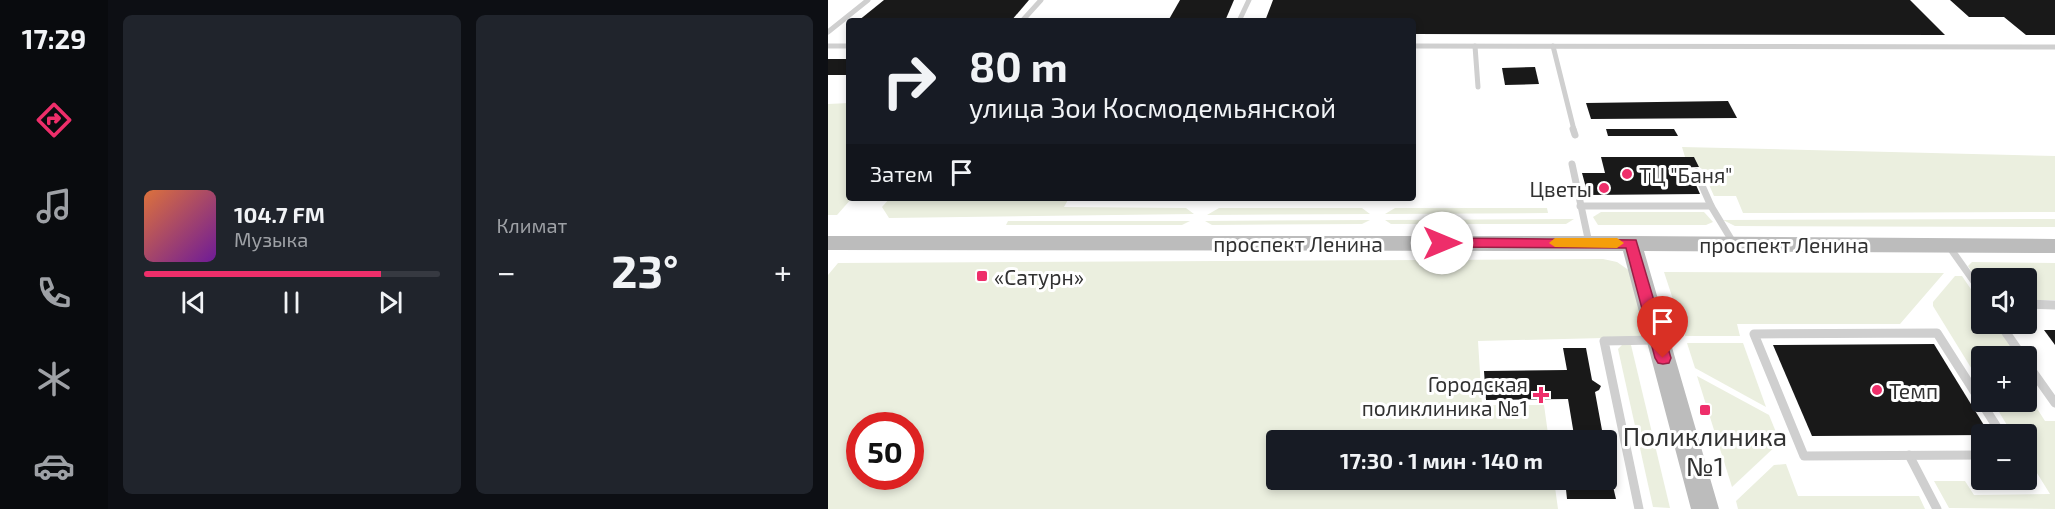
<!DOCTYPE html>
<html lang="ru">
<head>
<meta charset="utf-8">
<style>
	:root { --surface:#171b24; --page:#20242c; --text:#f1f3f6; --muted:#9ea1a6; --line:#363941; --accent:#ee2e6a }
	body { margin:0; font-family:"Exo 2",sans-serif; background:var(--page); color:var(--text); height:100vh; display:flex; flex-direction:column; font-size:22px; white-space:nowrap }
	* { box-sizing:border-box; margin:0 }
	p { font-size:20px; color:var(--muted) }
	.icon { flex:none; width:33px; height:33px; fill:none; stroke:currentColor; stroke-width:2; stroke-linecap:round; stroke-linejoin:round }
	.map { position:relative; flex:1; overflow:hidden }
	.details { display:flex; flex-direction:column; gap:15px; padding:15px; background:#0d0f14; width:720px }
	.details>* { flex:none }
	.hud { position:absolute; left:18px; top:18px; width:570px; height:183px; border-radius:6px; box-shadow:0 3px 9px #0003; background:#171b24; color:var(--text); overflow:hidden }
	.buttons { position:absolute; left:1143px; top:268px; display:grid; gap:12px }
	.buttons a { display:grid; place-items:center; width:66px; height:66px; border-radius:6px; background:var(--surface); box-shadow:0 3px 9px #0003; font-size:30px }
	.speed { position:absolute; left:18px; top:412px; display:flex; gap:12px; font-size:30px; font-weight:700; text-align:center }
	.speed>* { display:grid; place-content:center; width:78px; height:78px; border-radius:50%; background:var(--surface); box-shadow:0 3px 9px #0003; line-height:1 }
	.speed .limit { border:9px solid #d22; background:#fff; color:#111 }
	.pin { position:absolute; display:grid; place-items:center; width:51px; height:51px; color:#fff; margin:-62px -26px; border-radius:50% 50% 50% 0; rotate:-45deg; box-shadow:0 0 6px #0007 }
	.pin .icon { rotate:45deg }
	.me { position:absolute; width:66px; margin:-33px; rotate:90deg; stroke-linejoin:round; filter:drop-shadow(0 0 4px #0008) }
	.turn { display:flex; align-items:center; gap:21px; height:126px; padding:0 24px; font-size:27px }
	.turn .icon { width:78px; height:78px; stroke-width:2.5 }
	.turn b { display:block; font-size:42px; line-height:51px }
	.then { display:flex; align-items:center; height:57px; padding:0 24px; background:#0003; gap:12px; font-size:22px }
	.big { font-size:45px; font-weight:700; line-height:1.1 }
	.details .tile { flex:1; display:flex; flex-direction:column; justify-content:center; gap:9px; min-width:0; padding:0 21px; border-radius:9px; background:var(--page) }
	.song { display:flex; align-items:center; gap:18px }
	.cover { width:72px; height:72px; border-radius:9px; background:linear-gradient(135deg,hsl(20 70% 55%),hsl(280 70% 35%)) }
	.played { height:6px; border-radius:3px; background:linear-gradient(90deg,var(--accent) 80%,var(--line) 80%) }
	.keys { display:flex; justify-content:space-around; direction:ltr }
	.heat { display:flex; justify-content:space-between; align-items:center; font-size:33px; direction:ltr }
	.details .tiles { flex:1; display:grid; gap:15px; grid-template-columns:repeat(2,1fr) }
	.trip { position:absolute; left:438px; top:430px; width:351px; height:60px; border-radius:6px; background:var(--surface); box-shadow:0 3px 9px #0003; font-weight:700; line-height:60px; text-align:center }
	main { display:flex; flex:1; min-height:0 }
	.menu { display:flex; flex-direction:column; width:108px; justify-content:space-around; align-items:center; background:#090b0e; color:var(--muted) }
	.menu .icon { width:42px; height:42px }
	.menu .selected { color:var(--accent) }
	.menu b { font-size:27px; color:var(--text) }
	.map>svg:first-child { display:block }
</style>
</head>
<body>
<main>
<nav class="menu">
<b>17:29</b>
<svg class="icon selected" aria-label="directions" viewBox="0 0 24 24"><path d="M12 3l9 9-9 9-9-9zM9 14v-3h6M13 9l2 2-2 2"/></svg>
<svg class="icon" aria-label="music" viewBox="0 0 24 24"><path d="M9 18V5l10-2v13"/><circle cx="6" cy="18" r="3"/><circle cx="16" cy="16" r="3"/></svg>
<svg class="icon" aria-label="phone" viewBox="0 0 24 24"><path d="M5 4h4l2 5-3 2q2 4 5 5l2-3 5 2v4C11 20 4 13 5 4z"/></svg>
<svg class="icon" aria-label="climate" viewBox="0 0 24 24"><path d="M12 3v18M4 7l16 10M4 17L20 7"/></svg>
<svg class="icon" aria-label="car" viewBox="0 0 24 24"><path d="M5 17H2v-5l4-1 3-4h7l3 4 3 1v5h-3M9 17h6M6 11h13"/><circle cx="7" cy="17" r="2"/><circle cx="17" cy="17" r="2"/></svg>
</nav>
<section class="details">
<div class="tiles">
<div class="tile">
<div class="song"><i class="cover"></i><div><b>104.7 FM</b><p>Музыка</p></div></div>
<div class="played"></div>
<div class="keys"><svg class="icon" aria-label="previous" viewBox="0 0 24 24"><path d="M18 5L8 12l10 7zM5 5v14"/></svg><svg class="icon" aria-label="pause" viewBox="0 0 24 24"><path d="M8 5v14M16 5v14"/></svg><svg class="icon" aria-label="next" viewBox="0 0 24 24"><path d="M6 5l10 7-10 7zM19 5v14"/></svg></div>
</div>
<div class="tile"><p>Климат</p>
<div class="heat"><a>−</a><b class="big">23°</b><a>+</a></div>
</div>
</div>
</section>
<div class="map">
<svg width="1227" height="509" viewBox="0 0 1227 509">
	<rect width="100%" height="100%" fill="#fff"/>
	<g fill="#ebefdf" fill-rule="evenodd">
		<polygon points="21,103 21,198 24,198 9,215 0,215 0,104"/>
		<polygon points="854,147 1227,156 1227,212 915,213 908,196 886,196 874,169 871,167 866,157 857,157"/>
		<polygon points="62,198 241,198 236,207 358,208 366,214 61,218 54,207"/>
		<polygon points="391,208 534,208 542,214 379,215"/>
		<polygon points="567,208 719,208 720,213 557,214"/>
		<polygon points="773,212 876,212 885,222 878,225 770,225 765,217"/>
		<polygon points="746,219 738,224 563,224 557,220"/>
		<polygon points="1227,219 1227,227 907,226 895,220"/>
		<polygon points="542,220 534,224 384,225 377,221"/>
		<polygon points="180,221 362,221 354,225 178,225"/>
		<path d="M775,259l14,3 13,9 17,63 -4,3 -165,4 4,64h62l5,36h-273v39h278l4,29h-730v-234l10,-12zM32,426h50v51h-50z"/>
		<polygon points="1144,262 1227,263 1227,300 1199,300 1198,279 1154,279 1153,285 1140,266"/>
		<polygon points="836,272 1116,273 1072,324 909,324 912,336 857,336"/>
		<polygon points="1127,276 1134,276 1153,304 1154,324 1168,324 1191,357 1154,357 1153,384 1105,306 1105,302"/>
		<polygon points="859,343 915,343 938,407 867,368"/>
		<polygon points="794,345 803,345 842,508 825,507 790,349"/>
		<polygon points="869,376 941,415 952,442 904,487"/>
		<polygon points="1199,393 1217,421 1227,421 1227,509 1121,508 1106,481 1137,481 1146,495 1222,494 1199,457 1198,435 1185,435 1165,402 1198,402"/>
		<polygon points="958,464 970,496 1091,496 1097,509 910,509 908,501 946,465"/>
	</g>
	<g fill="#191919">
		<polygon points="56,0 201,0 183,21 30,21"/>
		<polygon points="352,0 406,0 397,21 340,21"/>
		<polygon points="445,0 1082,0 1117,35 585,34 585,21 437,21"/>
		<polygon points="1122,0 1227,0 1227,35 1198,35 1176,17 1141,17"/>
		<rect x="0" y="59" width="21" height="16"/>
		<polygon points="707,67 711,84 677,85 674,68"/>
		<polygon points="900,101 909,118 763,119 758,103"/>
		<polygon points="778,129 846,129 850,136 780,136"/>
		<polygon points="773,157 866,157 871,167 840,168 843,176 864,176 872,194 760,195 754,173 777,173"/>
		<polygon points="1216,330 1227,330 1227,345"/>
		<polygon points="1106,344 1162,435 984,436 945,345"/>
		<polygon points="735,348 758,348 764,380 773,386 771,390 767,392 776,441 747,441 740,399 658,400 656,371 739,370"/>
		<polygon points="778,457 788,499 739,499 737,480 778,480"/>
	</g>
	<g fill="none" stroke-linecap="round" stroke-linejoin="round">
		<g stroke="#cfcfcf" stroke-width="5">
			<polyline points="194,21 213,0"/>
			<polyline points="411,21 421,0"/>
			<polyline points="0,32 40,0"/>
			<polyline points="0,46 21,46"/>
			<polyline points="585,46 1227,47"/>
			<polyline points="647,46 650,87"/>
			<polyline points="725,46 746,130"/>
		</g>
		<g stroke="#cfcfcf" stroke-width="7">
			<polyline points="745,129 747,135"/>
			<polyline points="744,164 761,243"/>
			<polyline points="868,172 883,206 906,244"/>
			<polyline points="752,206 883,206"/>
			<polyline points="1120,245 1154,293"/>
		</g>
		<g stroke="#cfcfcf" stroke-width="9">
			<polyline points="1198,304 1227,305"/>
			<polyline points="1172,324 1195,357"/>
			<polyline points="1198,362 1227,403"/>
			<polyline points="1081,455 1109,509"/>
			<polyline points="1154,455 976,456 926,334 1109,333 1174,435"/>
			<polyline points="811,509 776,341 828,340"/>
		</g>
		<polygon fill="#bcbcbc" fill-rule="evenodd" points="0,236 803,236 1227,239 1227,253 816,251 891,509 863,509 795,251 0,250"/>
	</g>
	<polygon fill="#ee2e6a" stroke="#9b1e45" stroke-width="1.5" points="614,238 808,240 843,358 841,363 835,364 830,363 827,358 798,248 614,247 607,243"/>
	<polygon fill="#f59e0b" points="727,238 789,238 796,243 789,248 727,247 721,243"/>
	<g fill="#ee2e6a" stroke="#fff" stroke-width="2">
		<circle cx="799" cy="174" r="6"/>
		<circle cx="776" cy="188" r="6"/>
		<rect x="148" y="270" width="12" height="12" rx="3"/>
		<circle cx="1049" cy="390" r="6"/>
		<path d="M710 386h6v6h6v6h-6v6h-6v-6h-6v-6h6z"/>
		<rect x="871" y="404" width="12" height="12" rx="3"/>
	</g>
	<g text-anchor="middle" dominant-baseline="central" stroke-width="6" stroke-linejoin="round" paint-order="stroke">
		<g font-size="21" fill="#323232" stroke="#fff" text-anchor="start">
			<text x="811" y="174">ТЦ "Баня"</text>
			<text x="764" y="188" text-anchor="end">Цветы</text>
			<text x="166" y="276">«Сатурн»</text>
			<text x="700" y="383" text-anchor="end">Городская<tspan x="700" dy="24">поликлиника №1</tspan></text>
			<text x="1061" y="390">Темп</text>
		</g>
		<g font-size="21" fill="#323232" stroke="#fff">
			<text x="470" y="243">проспект Ленина</text>
			<text x="956" y="244">проспект Ленина</text>
		</g>
		<g font-size="26" fill="#323232" stroke="#fff">
			<text x="877" y="435">Поликлиника<tspan x="877" dy="30">№1</tspan></text>
		</g>
	</g>
</svg>
<div class="buttons">
<a><svg class="icon" aria-label="sound" viewBox="0 0 24 24"><path d="M4 9h4l5-4v14l-5-4H4zM17 9q2 3 0 6"/></svg></a>
<a>+</a>
<a>−</a>
</div>
<div class="speed"><div class="limit">50</div></div>
<div class="pin" style="left:835px;top:358px;background:#d93025"><svg class="icon" aria-label="arrive" viewBox="0 0 24 24"><path d="M6 21V4h12l-3 4 3 4H6"/></svg></div>
<svg class="me" style="left:614px;top:243px" viewBox="-20 -20 40 40"><circle r="19" fill="#fff"/><path d="M0-13L10 11 0 6-10 11z" fill="#ee2e6a"/></svg>
<div class="trip">17:30 · 1 мин · 140 m</div>
<div class="hud">
<div class="turn"><svg class="icon" aria-label="right" viewBox="0 0 24 24"><path d="M7 20v-9h11M14 6l5 5-5 5"/></svg><div><b>80 m</b>улица Зои Космодемьянской</div></div>
<div class="then">Затем<svg class="icon" aria-label="arrive" viewBox="0 0 24 24"><path d="M6 21V4h12l-3 4 3 4H6"/></svg></div>
</div>
</div>
</main>
</body>
</html>
